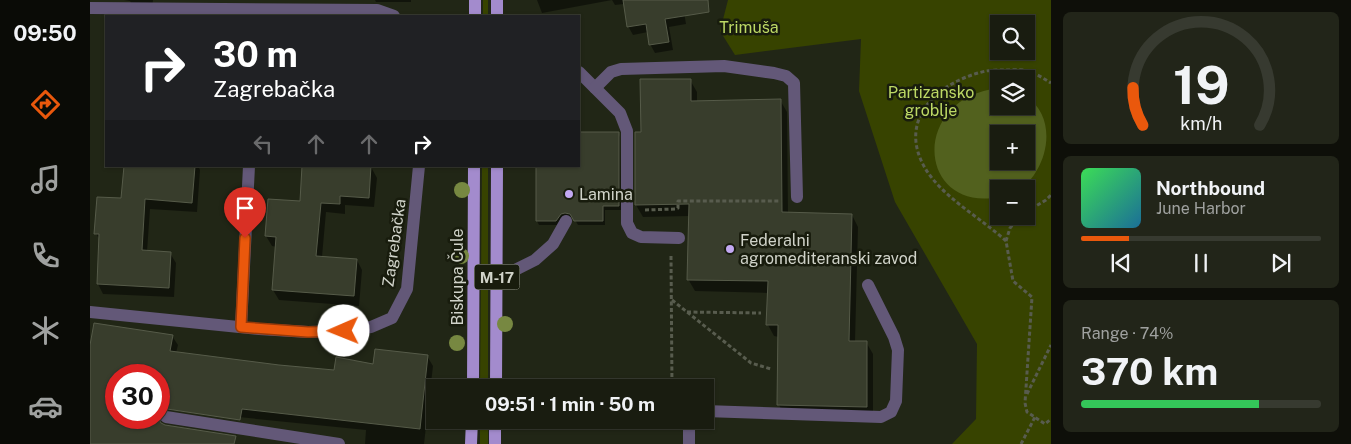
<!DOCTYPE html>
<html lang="en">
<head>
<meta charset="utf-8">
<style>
	:root { --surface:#191c10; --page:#222519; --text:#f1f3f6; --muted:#9fa19f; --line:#373a30; --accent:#ea580c }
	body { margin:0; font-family:"Public Sans",sans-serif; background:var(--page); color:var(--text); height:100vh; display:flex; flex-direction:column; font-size:19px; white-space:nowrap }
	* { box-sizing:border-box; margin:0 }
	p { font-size:16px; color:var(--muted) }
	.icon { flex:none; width:28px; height:28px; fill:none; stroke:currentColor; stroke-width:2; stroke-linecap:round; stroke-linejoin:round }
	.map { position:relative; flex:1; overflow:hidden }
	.drawer { display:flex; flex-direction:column; gap:12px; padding:12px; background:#0e0f09; width:300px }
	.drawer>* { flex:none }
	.hud { position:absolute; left:15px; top:15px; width:475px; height:152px; border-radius:0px; box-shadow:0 1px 4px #0004,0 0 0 1px var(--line); background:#202124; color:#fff; overflow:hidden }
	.controls { position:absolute; left:900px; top:15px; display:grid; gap:10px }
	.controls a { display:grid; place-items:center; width:45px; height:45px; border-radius:0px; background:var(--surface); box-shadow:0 1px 4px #0004,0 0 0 1px var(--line); font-size:25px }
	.speed { position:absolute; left:15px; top:364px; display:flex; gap:10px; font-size:25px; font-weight:700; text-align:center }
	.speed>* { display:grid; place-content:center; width:65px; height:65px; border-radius:50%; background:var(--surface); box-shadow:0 1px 4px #0004,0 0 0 1px var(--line); line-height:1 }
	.speed .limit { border:8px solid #d22; background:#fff; color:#111 }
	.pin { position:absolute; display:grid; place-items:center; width:42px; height:42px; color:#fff; margin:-51px -21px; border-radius:50% 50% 50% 0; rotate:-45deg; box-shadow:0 0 5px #0007 }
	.pin .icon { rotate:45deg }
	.me { position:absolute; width:55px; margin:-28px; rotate:269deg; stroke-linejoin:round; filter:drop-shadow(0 0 4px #0008) }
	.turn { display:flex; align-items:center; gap:18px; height:105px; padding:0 25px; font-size:22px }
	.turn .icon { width:65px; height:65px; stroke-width:2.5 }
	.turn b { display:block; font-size:35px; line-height:42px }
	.lanes { display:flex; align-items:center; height:48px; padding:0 25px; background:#0003; justify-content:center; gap:25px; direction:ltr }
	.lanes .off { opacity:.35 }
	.big { font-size:38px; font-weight:700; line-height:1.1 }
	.drawer .card { flex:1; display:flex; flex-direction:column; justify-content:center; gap:8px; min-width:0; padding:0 18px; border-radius:8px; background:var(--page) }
	.drawer .dial { align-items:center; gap:0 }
	.dial svg { height:130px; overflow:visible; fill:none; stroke:var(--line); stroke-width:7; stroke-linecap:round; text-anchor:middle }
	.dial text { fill:var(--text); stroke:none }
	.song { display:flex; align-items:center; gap:15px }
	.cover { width:60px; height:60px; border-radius:8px; background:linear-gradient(135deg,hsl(130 70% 55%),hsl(200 70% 35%)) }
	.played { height:5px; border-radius:2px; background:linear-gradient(90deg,var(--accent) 20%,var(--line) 20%) }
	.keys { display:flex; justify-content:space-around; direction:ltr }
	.charge { height:8px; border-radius:4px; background:linear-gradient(90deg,#34c759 74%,var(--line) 0) }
	.trip { position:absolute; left:336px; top:379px; width:288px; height:50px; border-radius:0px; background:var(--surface); box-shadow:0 1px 4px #0004,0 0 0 1px var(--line); font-weight:700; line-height:50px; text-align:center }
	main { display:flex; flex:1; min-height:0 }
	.dock { display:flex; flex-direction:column; width:90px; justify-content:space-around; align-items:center; background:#0a0b06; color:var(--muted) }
	.dock .icon { width:35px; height:35px }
	.dock .on { color:var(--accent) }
	.dock b { font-size:22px; color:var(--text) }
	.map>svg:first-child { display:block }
</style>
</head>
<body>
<main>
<nav class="dock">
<b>09:50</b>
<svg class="icon on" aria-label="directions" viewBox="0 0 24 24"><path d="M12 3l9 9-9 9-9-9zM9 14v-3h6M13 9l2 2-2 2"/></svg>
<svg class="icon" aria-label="music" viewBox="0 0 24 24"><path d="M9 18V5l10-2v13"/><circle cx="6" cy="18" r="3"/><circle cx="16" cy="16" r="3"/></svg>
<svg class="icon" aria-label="phone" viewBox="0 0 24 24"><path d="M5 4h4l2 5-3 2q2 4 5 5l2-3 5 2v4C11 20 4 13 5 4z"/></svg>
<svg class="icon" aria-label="climate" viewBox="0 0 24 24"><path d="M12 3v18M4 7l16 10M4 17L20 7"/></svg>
<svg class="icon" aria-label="car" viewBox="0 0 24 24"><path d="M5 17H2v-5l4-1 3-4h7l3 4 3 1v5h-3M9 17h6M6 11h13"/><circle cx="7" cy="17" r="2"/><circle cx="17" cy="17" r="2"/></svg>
</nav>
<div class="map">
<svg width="961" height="444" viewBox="0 0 961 444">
	<rect width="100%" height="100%" fill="#212616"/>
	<g fill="#374300" fill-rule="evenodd">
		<rect x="393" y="0" width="5" height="16"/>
		<path d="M638,0h323v444h-99l24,-25 1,-75 -82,-142 -36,-111 2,-52 -126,16 -15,-24zM909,24h27v27h-27zM909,79h27v27h-27zM909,134h27v27h-27zM909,189h27v27h-27z"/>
		<polygon points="392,166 398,166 398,388 390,387"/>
		<rect x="390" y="420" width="8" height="24"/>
	</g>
	<path fill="#52611e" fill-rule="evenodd" d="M909,88v18h27v-10c25,17 25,50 11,74 -4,7 -11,17 -19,19 -5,1 -14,0 -19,0v8c-82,16 -90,-99 0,-109zM909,134h27v27h-27z"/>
	<g fill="#0007">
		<polygon points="34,0 63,0 62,9 44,8 40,1"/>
		<polygon points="285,0 321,0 321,2 286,2"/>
		<polygon points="447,0 592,0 596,24 579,27 583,50 565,53 560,44 558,32 543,35 538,26 534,4 525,5 522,0 452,13"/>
		<polygon points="600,80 607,92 607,102 690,100 697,112 698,213 762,215 768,227 765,342 776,342 783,354 783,418 695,417 689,405 689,337 684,336 678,325 679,293 605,291 598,279 600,216 553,217 546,205 546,133 552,133"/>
		<polygon points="489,133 528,133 530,137 531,210 515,210 515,225 488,225 484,218 478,217 469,225 449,225 447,221 489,166"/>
		<polygon points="35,166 108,166 110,170 107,212 60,209 57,252 80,253 86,263 84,297 13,294 8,284 10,241 6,233 33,200"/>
		<polygon points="281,167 287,178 284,207 255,205 255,214 236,212 232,257 267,260 272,270 269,306 189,300 183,290 187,247 182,246 176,236 211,202"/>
		<polygon points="82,336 88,345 86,353 188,367 245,371 337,356 343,366 334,444 275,444 276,430 69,409 69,375 26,375 26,418 60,418 57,437 111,444 0,444 0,353"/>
	</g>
	<g fill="#383d2c" stroke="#565b49">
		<polygon points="533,0 618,0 619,12 575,19 579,42 559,45 556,24 537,27"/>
		<polygon points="550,79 601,79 601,101 691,99 692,212 762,214 759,341 777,341 777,407 687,405 688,325 676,325 678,281 597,280 599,204 545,205 545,132 551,132"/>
		<polygon points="489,132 529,132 529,206 513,206 513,221 484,221 480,214 475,213 471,214 466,221 446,221 446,166 489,166"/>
		<polygon points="34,166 105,166 102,203 55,199 52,250 81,252 79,288 7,284 9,234 4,234 7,197 31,198"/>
		<polygon points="212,166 281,166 279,198 250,196 250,204 231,203 226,256 267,259 264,296 182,290 186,237 175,236 178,199 210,201"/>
		<polygon points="4,323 83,335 80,351 189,365 244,370 246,357 283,364 285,349 338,355 330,429 152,409 150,420 77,409 73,410 69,414 69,375 26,375 26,418 68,418 71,423 75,425 146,436 144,444 0,444 0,345"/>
	</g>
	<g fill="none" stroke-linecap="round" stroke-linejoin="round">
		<g stroke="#585c4e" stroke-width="3" stroke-dasharray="4 2.5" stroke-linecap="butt">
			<polyline points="555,210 585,209 588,208 588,201 689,201"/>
			<polyline points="936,212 956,200 961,195"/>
			<polyline points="931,216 920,228 916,241 923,281 942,297 935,403"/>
			<path d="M916,241c-25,-23 -64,-44 -81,-73 -29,-50 15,-87 61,-97 6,-1 13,-1 19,-1 7,0 16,-1 23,1 8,2 16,8 23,12"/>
			<polyline points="581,256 582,388"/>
			<polyline points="582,300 661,363 681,369"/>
			<polyline points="597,312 671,313"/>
			<polyline points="937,394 961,345"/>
			<polyline points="935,403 937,412 955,424 961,419"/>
			<polyline points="931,444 945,417"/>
		</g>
		<g stroke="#635878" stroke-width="12">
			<polyline points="489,72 530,113 537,131 537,223 542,233 551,237 589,238"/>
			<polyline points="505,88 521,72 531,69 634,66 684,73 696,76 704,83 707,197"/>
			<polyline points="407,279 445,260 463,244 476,221"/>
			<polyline points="615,411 791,417 801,412 806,401 808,350 804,337 778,285"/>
			<polyline points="599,444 599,420"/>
		</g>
		<g stroke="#635878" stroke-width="12">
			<polyline points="0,8 287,10 304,16"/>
			<polyline points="0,312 169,329 218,332 254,331 281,327 302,318 317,289 329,166"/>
			<polyline points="151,327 159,166"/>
			<polyline points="76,417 249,444"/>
		</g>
		<g stroke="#a38bcd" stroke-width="12">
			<polyline points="407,0 407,16"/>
			<polyline points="385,16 385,0"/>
			<polyline points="383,388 384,166"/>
			<polyline points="406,388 407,166"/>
			<polyline points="405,420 405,444"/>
			<polyline points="381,444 382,420"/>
		</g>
	</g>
	<g fill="#778841">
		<circle cx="372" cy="190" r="8"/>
		<circle cx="371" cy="256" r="8"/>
		<circle cx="415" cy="324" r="8"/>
		<circle cx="367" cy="343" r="8"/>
	</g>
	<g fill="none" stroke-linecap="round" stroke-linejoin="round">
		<defs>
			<polyline id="route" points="155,238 151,327 218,332 254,331"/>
		</defs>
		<use href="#route" stroke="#983908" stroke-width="12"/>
		<use href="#route" stroke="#ea580c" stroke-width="9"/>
	</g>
	<g fill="#c2a8f2" stroke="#181c0d" stroke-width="2">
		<circle cx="479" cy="194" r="5"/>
		<circle cx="640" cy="249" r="5"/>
	</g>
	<g text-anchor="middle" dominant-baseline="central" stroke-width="5" stroke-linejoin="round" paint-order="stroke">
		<rect fill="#181c0d" stroke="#999c91" stroke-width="1" x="384.5" y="264.5" width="45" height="25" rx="4"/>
		<g font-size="15" font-weight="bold" fill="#d0d3c9">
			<text x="407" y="277">M-17</text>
		</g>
		<g font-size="16" fill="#bdd965" stroke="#181c0d">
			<text x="659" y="27">Trimuša</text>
			<text x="841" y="92">Partizansko<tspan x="841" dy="18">groblje</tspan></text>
		</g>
		<g font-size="16" fill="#d0d3c9" stroke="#181c0d" text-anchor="start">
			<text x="489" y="194">Lamina</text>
			<text x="650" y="240">Federalni<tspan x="650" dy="18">agromediteranski zavod</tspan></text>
		</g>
		<g font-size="16" fill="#d0d3c9" stroke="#181c0d">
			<text transform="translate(304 243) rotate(-82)">Zagrebačka</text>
			<text transform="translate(367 277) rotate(-90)">Biskupa Čule</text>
		</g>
	</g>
</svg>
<div class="controls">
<a><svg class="icon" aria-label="search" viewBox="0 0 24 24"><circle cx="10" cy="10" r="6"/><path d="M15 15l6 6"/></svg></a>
<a><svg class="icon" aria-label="layers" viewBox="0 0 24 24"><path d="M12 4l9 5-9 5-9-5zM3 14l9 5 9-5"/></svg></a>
<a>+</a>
<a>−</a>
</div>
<div class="speed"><div class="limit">30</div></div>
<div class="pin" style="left:155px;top:238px;background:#d93025"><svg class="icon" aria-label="arrive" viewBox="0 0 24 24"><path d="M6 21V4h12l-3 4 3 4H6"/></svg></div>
<svg class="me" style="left:254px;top:331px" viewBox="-20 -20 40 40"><circle r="19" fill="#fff"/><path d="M0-13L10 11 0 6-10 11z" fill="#ea580c"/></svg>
<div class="trip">09:51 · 1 min · 50 m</div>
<div class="hud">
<div class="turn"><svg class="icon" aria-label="right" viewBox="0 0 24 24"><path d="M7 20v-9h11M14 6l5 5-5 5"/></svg><div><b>30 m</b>Zagrebačka</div></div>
<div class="lanes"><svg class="icon off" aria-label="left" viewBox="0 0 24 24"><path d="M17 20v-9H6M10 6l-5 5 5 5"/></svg><svg class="icon off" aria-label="ahead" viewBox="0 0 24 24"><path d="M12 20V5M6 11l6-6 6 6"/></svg><svg class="icon off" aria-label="ahead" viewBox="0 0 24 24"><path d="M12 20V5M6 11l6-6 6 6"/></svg><svg class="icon" aria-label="right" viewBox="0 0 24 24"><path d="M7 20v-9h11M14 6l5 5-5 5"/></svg></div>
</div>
</div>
<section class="drawer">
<div class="card dial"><svg viewBox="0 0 100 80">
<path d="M14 69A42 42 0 1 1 86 69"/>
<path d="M14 69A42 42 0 0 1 8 46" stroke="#ea580c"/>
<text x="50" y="56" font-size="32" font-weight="700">19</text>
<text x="50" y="72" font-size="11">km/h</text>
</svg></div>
<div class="card">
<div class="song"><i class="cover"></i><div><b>Northbound</b><p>June Harbor</p></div></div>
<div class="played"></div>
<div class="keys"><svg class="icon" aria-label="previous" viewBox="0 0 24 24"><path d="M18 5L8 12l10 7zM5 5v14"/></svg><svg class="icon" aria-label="pause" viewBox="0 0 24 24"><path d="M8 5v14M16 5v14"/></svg><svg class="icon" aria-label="next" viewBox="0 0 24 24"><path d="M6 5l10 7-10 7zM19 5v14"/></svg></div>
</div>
<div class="card"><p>Range · 74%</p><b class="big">370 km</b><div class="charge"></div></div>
</section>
</main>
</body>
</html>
